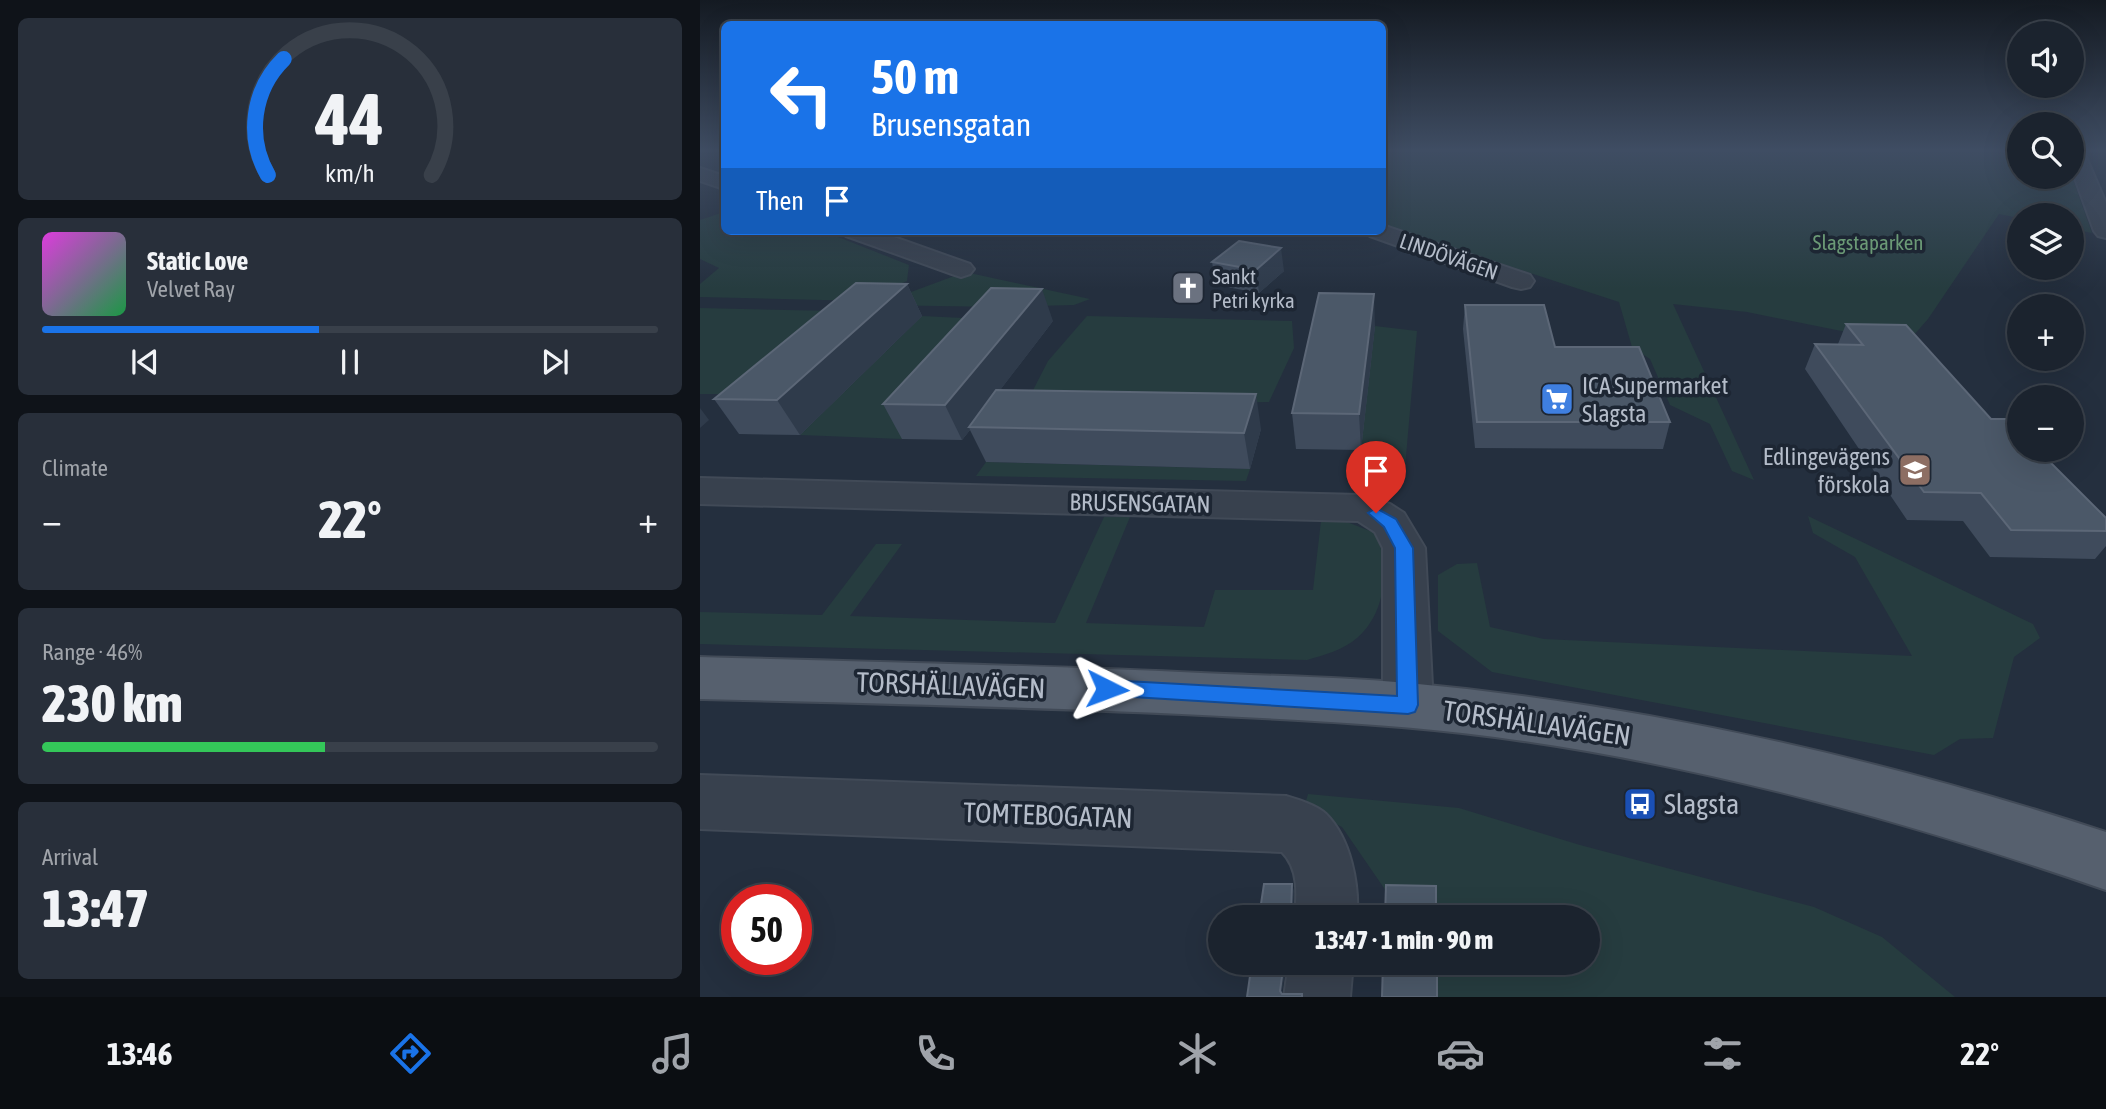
<!DOCTYPE html>
<html lang="en">
<head>
<meta charset="utf-8">
<style>
	:root { --surface:#1b232e; --page:#282f3a; --text:#f1f3f6; --muted:#a0a4aa; --line:#39404a; --accent:#1a73e8 }
	body { margin:0; font-family:"Asap Condensed",sans-serif; background:var(--page); color:var(--text); height:100vh; display:flex; flex-direction:column; font-size:26px; white-space:nowrap }
	* { box-sizing:border-box; margin:0 }
	p { font-size:23px; color:var(--muted) }
	.icon { flex:none; width:38px; height:38px; fill:none; stroke:currentColor; stroke-width:2; stroke-linecap:round; stroke-linejoin:round }
	.map { position:relative; flex:1; overflow:hidden }
	.sheet { display:flex; flex-direction:column; gap:18px; padding:18px; background:#0f1319; width:700px }
	.sheet>* { flex:none }
	.top-card { position:absolute; left:21px; top:21px; width:665px; height:214px; border-radius:10px; box-shadow:0 7px 28px #0002,0 0 0 2px var(--line); background:#1a73e8; color:#fff; overflow:hidden }
	.tools { position:absolute; left:1307px; top:21px; display:grid; gap:14px }
	.tools a { display:grid; place-items:center; width:77px; height:77px; border-radius:50%; background:var(--surface); box-shadow:0 7px 28px #0002,0 0 0 2px var(--line); font-size:35px }
	.speed { position:absolute; left:21px; top:884px; display:flex; gap:14px; font-size:35px; font-weight:700; text-align:center }
	.speed>* { display:grid; place-content:center; width:91px; height:91px; border-radius:50%; background:var(--surface); box-shadow:0 7px 28px #0002,0 0 0 2px var(--line); line-height:1 }
	.speed .limit { border:10px solid #d22; background:#fff; color:#111 }
	.pin { position:absolute; display:grid; place-items:center; width:60px; height:60px; color:#fff; margin:-72px -30px; border-radius:50% 50% 50% 0; rotate:-45deg; box-shadow:0 0 7px #0007 }
	.pin .icon { rotate:45deg }
	.me { position:absolute; width:77px; margin:-38px; rotate:93deg; stroke-linejoin:round; filter:drop-shadow(0 0 5px #0008) }
	.turn { display:flex; align-items:center; gap:24px; height:147px; padding:0 35px; font-size:32px }
	.turn .icon { width:91px; height:91px; stroke-width:2.5 }
	.turn b { display:block; font-size:49px; line-height:60px }
	.then { display:flex; align-items:center; height:66px; padding:0 35px; background:#0003; gap:14px; font-size:26px }
	.big { font-size:52px; font-weight:800; line-height:1.1 }
	.sheet .card { flex:1; display:flex; flex-direction:column; justify-content:center; gap:10px; min-width:0; padding:0 24px; border-radius:10px; background:var(--page) }
	.sheet .dial { align-items:center; gap:0 }
	.dial svg { height:182px; overflow:visible; fill:none; stroke:var(--line); stroke-width:7; stroke-linecap:round; text-anchor:middle }
	.dial text { fill:var(--text); stroke:none }
	.song { display:flex; align-items:center; gap:21px }
	.cover { width:84px; height:84px; border-radius:10px; background:linear-gradient(135deg,hsl(300 70% 55%),hsl(140 70% 35%)) }
	.played { height:7px; border-radius:4px; background:linear-gradient(90deg,var(--accent) 45%,var(--line) 45%) }
	.keys { display:flex; justify-content:space-around; direction:ltr }
	.heat { display:flex; justify-content:space-between; align-items:center; font-size:38px; direction:ltr }
	.charge { height:10px; border-radius:5px; background:linear-gradient(90deg,#34c759 46%,var(--line) 0) }
	.trip { position:absolute; left:508px; top:905px; width:392px; height:70px; border-radius:35px; background:var(--surface); box-shadow:0 7px 28px #0002,0 0 0 2px var(--line); font-weight:800; line-height:70px; text-align:center }
	.dock { display:flex; height:112px; justify-content:space-around; align-items:center; background:#0b0e12; color:var(--muted) }
	.dock .icon { width:49px; height:49px }
	.dock .selected { color:var(--accent) }
	.dock b { font-size:32px; color:var(--text) }
	main { display:flex; flex:1; min-height:0 }
	.map>svg:first-child { display:block }
</style>
</head>
<body>
<main>
<section class="sheet">
<div class="card dial"><svg viewBox="0 0 100 80">
<path d="M14 69A42 42 0 1 1 86 69"/>
<path d="M14 69A42 42 0 0 1 21 18" stroke="#1a73e8"/>
<text x="50" y="56" font-size="32" font-weight="700">44</text>
<text x="50" y="72" font-size="11">km/h</text>
</svg></div>
<div class="card">
<div class="song"><i class="cover"></i><div><b>Static Love</b><p>Velvet Ray</p></div></div>
<div class="played"></div>
<div class="keys"><svg class="icon" aria-label="previous" viewBox="0 0 24 24"><path d="M18 5L8 12l10 7zM5 5v14"/></svg><svg class="icon" aria-label="pause" viewBox="0 0 24 24"><path d="M8 5v14M16 5v14"/></svg><svg class="icon" aria-label="next" viewBox="0 0 24 24"><path d="M6 5l10 7-10 7zM19 5v14"/></svg></div>
</div>
<div class="card"><p>Climate</p>
<div class="heat"><a>−</a><b class="big">22°</b><a>+</a></div>
</div>
<div class="card"><p>Range · 46%</p><b class="big">230 km</b><div class="charge"></div></div>
<div class="card"><p>Arrival</p><b class="big">13:47</b></div>
</section>
<div class="map">
<svg width="1406" height="997" viewBox="0 0 1406 997">
	<rect width="100%" height="100%" fill="#242f3e"/>
	<g fill="#263c3f">
		<polygon points="682,150 1319,150 1320,177 1372,177 1392,233 1372,229 1372,215 1320,215 1319,218 1299,214 1228,319 1206,344 1047,312 973,304 1054,480 1032,471 1010,424 970,405 950,359 932,347 919,302 683,225"/>
		<polygon points="24,212 24,231 123,231 209,265 207,281 162,301 0,297 0,284 19,268 0,259 0,220"/>
		<polygon points="265,272 390,299 374,305 299,307 176,305"/>
		<polygon points="0,308 135,311 36,394 0,394"/>
		<polygon points="222,316 304,320 202,439 100,435"/>
		<polygon points="387,316 592,321 594,348 569,402 447,404 329,398 348,361"/>
		<polygon points="675,326 717,331 704,479 657,478"/>
		<polygon points="286,462 550,469 546,481 276,476"/>
		<polygon points="1108,516 1333,624 1340,638 1314,657 1293,738 1260,739 1234,755 792,672 738,631 738,575 757,564 777,563 790,627 844,639 1212,656 1155,557 1113,533"/>
		<path d="M404,517h26l-44,106 118,4 11,-37h98l8,-69 26,1 28,11c16,31 11,81 -18,105 -14,12 -33,17 -50,22l-607,-16v-32l122,3 54,-71h26l-52,72 205,7z"/>
		<polygon points="608,794 759,808 880,845 1114,907 1182,937 1255,997 737,997 736,963 887,962 887,917 736,917 686,891 642,827 604,808"/>
	</g>
	<g fill="none" stroke-linecap="round" stroke-linejoin="round">
		<defs>
			<g id="minor">
				<polygon points="1372,150 1383,150 1406,203 1406,238 1398,236 1394,231 1372,170"/>
				<polygon points="0,168 24,176 24,189 0,181"/>
				<polygon points="682,225 830,275 834,281 830,287 821,289 812,287 670,236 666,231 682,231"/>
				<polygon points="142,231 177,231 270,264 274,269 270,274 261,277 252,274 146,236"/>
				<polygon points="0,478 660,495 690,504 704,513 725,548 733,705 726,720 708,727 690,720 683,705 683,548 675,532 658,521 0,504"/>
				<path d="M0,775l586,21c13,4 30,9 40,18 25,25 33,70 31,103h-62c2,-23 4,-48 -13,-65l-582,-23z"/>
				<polygon points="589,962 653,962 650,997 584,997"/>
			</g>
			<path id="major" d="M0,657c167,5 334,8 501,16 69,3 138,4 207,10 238,22 471,75 698,149v58c-199,-69 -402,-125 -611,-153 -98,-13 -195,-17 -293,-22 -167,-8 -335,-12 -502,-16z"/>
		</defs>
		<use href="#minor" stroke="#414a57" stroke-width="4"/>
		<use href="#major" stroke="#414a57" stroke-width="4"/>
		<use href="#minor" fill="#38414e" fill-rule="evenodd"/>
		<use href="#major" fill="#56606e" fill-rule="evenodd"/>
	</g>
	<g fill="#3f4b5c">
		<polygon points="512,262 584,271 559,293 516,285"/>
		<polygon points="207,284 222,316 100,435 39,434 14,399"/>
		<polygon points="765,305 855,347 970,422 963,449 775,448 763,329"/>
		<polygon points="353,321 300,390 561,429 550,469 286,462 270,430 262,440 202,439 183,404"/>
		<polygon points="1146,324 1291,419 1406,518 1406,546 1395,559 1290,557 1263,521 1207,520 1105,369 1115,344 1138,344"/>
		<polygon points="675,326 661,450 596,449 592,413"/>
	</g>
	<g fill="#2f3b4b">
		<polygon points="581,248 584,271 559,293 556,270"/>
		<polygon points="207,284 222,316 100,435 77,400"/>
		<polygon points="342,289 353,321 272,427 269,427 270,430 262,440 245,405"/>
		<polygon points="674,294 675,326 661,450 659,414"/>
		<polygon points="556,394 561,429 550,469 544,433"/>
		<polygon points="0,408 9,420 0,428"/>
		<polygon points="592,884 594,891 593,917 591,913"/>
		<polygon points="584,962 587,962 581,997 580,991"/>
	</g>
	<g fill="#4b5868" stroke="#5c6777" stroke-width="2">
		<polygon points="539,241 581,248 556,270 512,262"/>
		<polygon points="156,283 207,284 77,400 14,399"/>
		<polygon points="291,288 342,289 245,405 183,404"/>
		<polygon points="619,293 674,294 659,414 592,413"/>
		<polygon points="765,305 844,305 855,347 939,347 970,422 777,422"/>
		<polygon points="1146,324 1206,325 1291,419 1308,419 1320,431 1320,450 1338,450 1406,518 1406,531 1311,530 1281,493 1224,492 1115,344 1163,345"/>
		<polygon points="296,390 556,394 544,433 269,427"/>
		<polygon points="564,884 592,884 591,913 611,914 611,917 559,917"/>
		<polygon points="686,885 736,886 736,917 685,917"/>
		<polygon points="552,962 584,962 580,991 582,994 602,994 602,997 547,997"/>
		<polygon points="683,962 737,962 737,997 682,997"/>
	</g>
	<linearGradient id="sky" x2="0" y2="1"><stop stop-color="#141a22"/><stop offset="0.52" stop-color="#3f4d63"/><stop offset="1" stop-color="#3f4d63" stop-opacity="0"/></linearGradient>
	<rect width="1406" height="289" fill="url(#sky)"/>
	<polygon fill="#1a73e8" stroke="#114b97" stroke-width="2" points="676,508 696,519 713,548 718,705 715,712 708,714 400,695 397,689 400,683 407,680 697,696 695,548 684,527 668,513"/>
	<defs>
		<symbol id="church-square" viewBox="-11 -11 22 22"><rect x="-9" y="-9" width="18" height="18" rx="4" fill="#6b7280" stroke="#1d2633"/><path d="M-1.2-6h2.4v3.5h3.3v2.4h-3.3V6h-2.4V-.1h-3.3v-2.4h3.3Z" fill="#fff"/></symbol>
		<symbol id="supermarket-square" viewBox="-11 -11 22 22"><rect x="-9" y="-9" width="18" height="18" rx="4" fill="#3f7fe0" stroke="#1d2633"/><path d="M-6-5.5h2.5l.6 2H6L4.5 2H-2.5L-4.4-4H-6ZM-1.5 3.2a1.3 1.3 0 1 0 .1 0ZM3 3.2a1.3 1.3 0 1 0 .1 0Z" fill="#fff"/></symbol>
		<symbol id="school-square" viewBox="-11 -11 22 22"><rect x="-9" y="-9" width="18" height="18" rx="4" fill="#8d6e63" stroke="#1d2633"/><path d="M0-5L7-2L0 1L-7-2ZM-4 1L0 2.5L4 1V4Q0 6-4 4Z" fill="#fff"/></symbol>
		<symbol id="bus-square" viewBox="-11 -11 22 22"><rect x="-9" y="-9" width="18" height="18" rx="4" fill="#1a4fb4" stroke="#1d2633"/><path d="M-5-6H5V4H4V6H2V4H-2V6H-4V4H-5ZM-3.5-4V0h7V-4ZM-3.5 1.2v1.5H-2V1.2ZM2 1.2v1.5H3.5V1.2Z" fill="#fff"/></symbol>
	</defs>
	<g fill-rule="evenodd">
		<use href="#church-square" x="469" y="269" width="38" height="38"/>
		<use href="#supermarket-square" x="838" y="380" width="38" height="38"/>
		<use href="#school-square" x="1196" y="451" width="38" height="38"/>
		<use href="#bus-square" x="921" y="785" width="38" height="38"/>
	</g>
	<g text-anchor="middle" dominant-baseline="central" stroke-width="7" stroke-linejoin="round" paint-order="stroke">
		<g font-size="21" fill="#6b9a76" stroke="#1d2633">
			<text x="1168" y="242">Slagstaparken</text>
		</g>
		<g font-size="21" fill="#b4bcc9" stroke="#1d2633">
			<text transform="translate(749 256) rotate(19)">LINDÖVÄGEN</text>
		</g>
		<g font-size="21" fill="#b4bcc9" stroke="#1d2633" text-anchor="start">
			<text x="512" y="276">Sankt<tspan x="512" dy="24">Petri kyrka</tspan></text>
		</g>
		<g font-size="24" fill="#b4bcc9" stroke="#1d2633" text-anchor="start">
			<text x="882" y="385">ICA Supermarket<tspan x="882" dy="28">Slagsta</tspan></text>
			<text x="1190" y="456" text-anchor="end">Edlingevägens<tspan x="1190" dy="28">förskola</tspan></text>
		</g>
		<g font-size="24" fill="#b4bcc9" stroke="#1d2633">
			<text transform="translate(440 503) rotate(1)">BRUSENSGATAN</text>
		</g>
		<g font-size="28" fill="#b4bcc9" stroke="#1d2633">
			<text transform="translate(251 685) rotate(2)">TORSHÄLLAVÄGEN</text>
			<text transform="translate(837 723) rotate(8)">TORSHÄLLAVÄGEN</text>
			<text transform="translate(348 815) rotate(2)">TOMTEBOGATAN</text>
		</g>
		<g font-size="28" fill="#b4bcc9" stroke="#1d2633" text-anchor="start">
			<text x="964" y="804">Slagsta</text>
		</g>
	</g>
</svg>
<div class="tools">
<a><svg class="icon" aria-label="sound" viewBox="0 0 24 24"><path d="M4 9h4l5-4v14l-5-4H4zM17 9q2 3 0 6"/></svg></a>
<a><svg class="icon" aria-label="search" viewBox="0 0 24 24"><circle cx="10" cy="10" r="6"/><path d="M15 15l6 6"/></svg></a>
<a><svg class="icon" aria-label="layers" viewBox="0 0 24 24"><path d="M12 4l9 5-9 5-9-5zM3 14l9 5 9-5"/></svg></a>
<a>+</a>
<a>−</a>
</div>
<div class="speed"><div class="limit">50</div></div>
<div class="pin" style="left:676px;top:513px;background:#d93025"><svg class="icon" aria-label="arrive" viewBox="0 0 24 24"><path d="M6 21V4h12l-3 4 3 4H6"/></svg></div>
<svg class="me" style="left:407px;top:689px" viewBox="-20 -20 40 40"><path d="M0-17L14 15 0 8-14 15z" fill="#1a73e8" stroke="#fff" stroke-width="4"/></svg>
<div class="trip">13:47 · 1 min · 90 m</div>
<div class="top-card">
<div class="turn"><svg class="icon" aria-label="left" viewBox="0 0 24 24"><path d="M17 20v-9H6M10 6l-5 5 5 5"/></svg><div><b>50 m</b>Brusensgatan</div></div>
<div class="then">Then<svg class="icon" aria-label="arrive" viewBox="0 0 24 24"><path d="M6 21V4h12l-3 4 3 4H6"/></svg></div>
</div>
</div>
</main>
<nav class="dock">
<b>13:46</b>
<svg class="icon selected" aria-label="directions" viewBox="0 0 24 24"><path d="M12 3l9 9-9 9-9-9zM9 14v-3h6M13 9l2 2-2 2"/></svg>
<svg class="icon" aria-label="music" viewBox="0 0 24 24"><path d="M9 18V5l10-2v13"/><circle cx="6" cy="18" r="3"/><circle cx="16" cy="16" r="3"/></svg>
<svg class="icon" aria-label="phone" viewBox="0 0 24 24"><path d="M5 4h4l2 5-3 2q2 4 5 5l2-3 5 2v4C11 20 4 13 5 4z"/></svg>
<svg class="icon" aria-label="climate" viewBox="0 0 24 24"><path d="M12 3v18M4 7l16 10M4 17L20 7"/></svg>
<svg class="icon" aria-label="car" viewBox="0 0 24 24"><path d="M5 17H2v-5l4-1 3-4h7l3 4 3 1v5h-3M9 17h6M6 11h13"/><circle cx="7" cy="17" r="2"/><circle cx="17" cy="17" r="2"/></svg>
<svg class="icon" aria-label="filters" viewBox="0 0 24 24"><path d="M4 7h16M4 17h16"/><circle cx="9" cy="7" r="2"/><circle cx="15" cy="17" r="2"/></svg>
<b>22°</b>
</nav>
</body>
</html>
